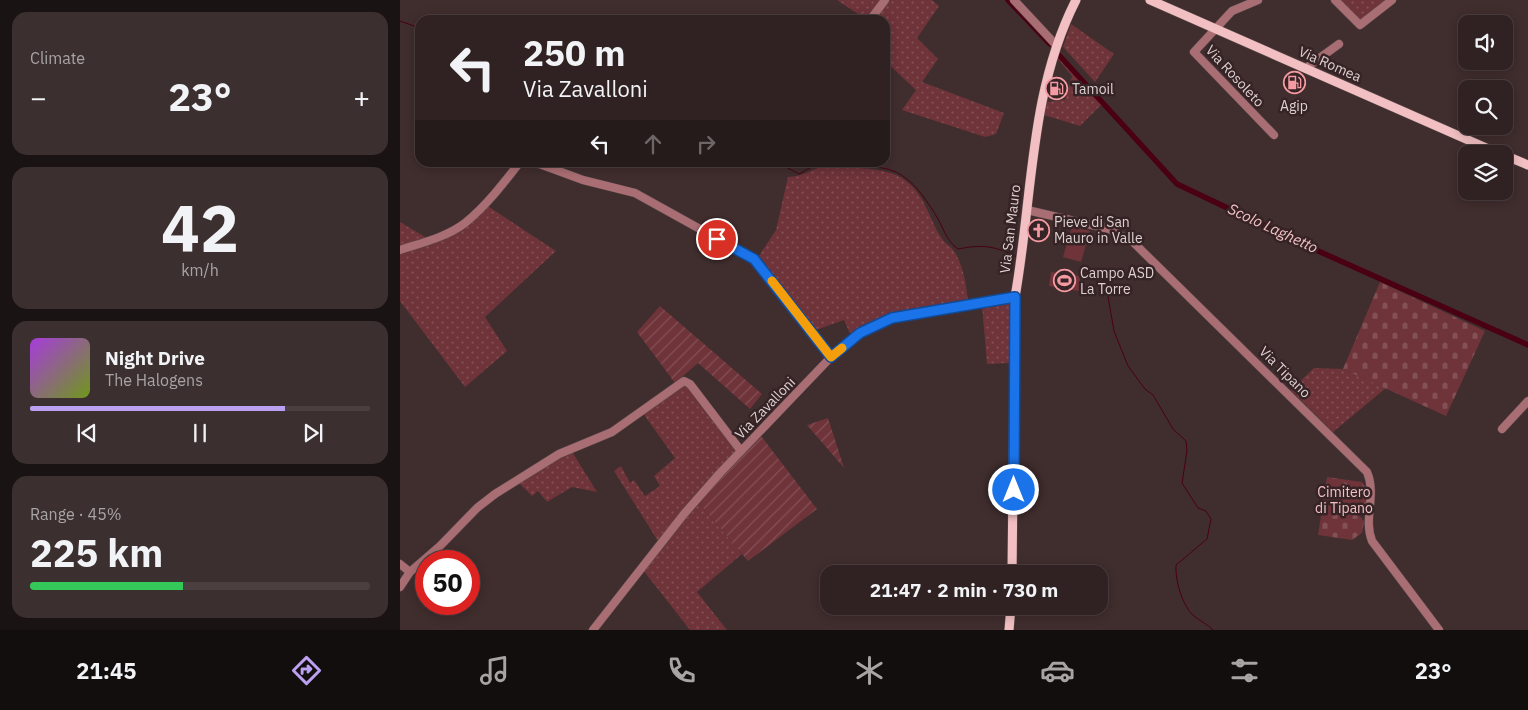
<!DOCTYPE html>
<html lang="en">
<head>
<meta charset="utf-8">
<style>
	:root { --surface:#302222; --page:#3c2f2f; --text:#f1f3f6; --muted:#a8a4a5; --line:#4b3f40; --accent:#bca0f2 }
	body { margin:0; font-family:"IBM Plex Sans",sans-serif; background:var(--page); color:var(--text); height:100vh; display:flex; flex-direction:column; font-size:19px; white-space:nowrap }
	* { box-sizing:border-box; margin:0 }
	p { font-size:16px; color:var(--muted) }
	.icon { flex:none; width:28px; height:28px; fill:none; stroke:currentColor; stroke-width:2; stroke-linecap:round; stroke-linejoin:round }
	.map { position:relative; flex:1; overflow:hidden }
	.details { display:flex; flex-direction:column; gap:12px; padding:12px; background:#1a1313; width:400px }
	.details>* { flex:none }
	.banner { position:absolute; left:15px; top:15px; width:475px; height:152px; border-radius:15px; box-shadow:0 2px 12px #0003,0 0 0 1px var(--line); background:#302222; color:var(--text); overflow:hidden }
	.buttons { position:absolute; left:1058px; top:15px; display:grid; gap:10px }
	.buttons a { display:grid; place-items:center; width:55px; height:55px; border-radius:10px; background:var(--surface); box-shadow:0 2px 12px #0003,0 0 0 1px var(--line); font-size:25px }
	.speed { position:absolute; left:15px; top:550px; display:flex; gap:10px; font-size:25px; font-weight:700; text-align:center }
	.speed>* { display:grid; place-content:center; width:65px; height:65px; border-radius:50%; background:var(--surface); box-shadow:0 2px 12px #0003,0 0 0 1px var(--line); line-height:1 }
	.speed .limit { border:8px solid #d22; background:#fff; color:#111 }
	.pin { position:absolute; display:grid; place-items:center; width:42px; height:42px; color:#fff; margin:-21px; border:2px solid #fff; border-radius:50%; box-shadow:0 1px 5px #0007 }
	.me { position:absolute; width:55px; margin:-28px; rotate:0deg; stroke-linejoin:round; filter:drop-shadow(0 0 4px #0008) }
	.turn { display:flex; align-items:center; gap:18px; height:105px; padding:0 25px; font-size:22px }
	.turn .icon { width:65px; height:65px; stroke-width:2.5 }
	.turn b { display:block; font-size:35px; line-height:42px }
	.lanes { display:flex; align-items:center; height:48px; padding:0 25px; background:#0003; justify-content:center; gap:25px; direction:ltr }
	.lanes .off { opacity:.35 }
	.big { font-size:38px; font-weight:700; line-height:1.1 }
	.details .widget { flex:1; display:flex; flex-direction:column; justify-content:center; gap:8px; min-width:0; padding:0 18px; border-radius:15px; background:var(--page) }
	.details .dial { align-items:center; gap:0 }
	.dial b { font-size:65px; line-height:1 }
	.song { display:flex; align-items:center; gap:15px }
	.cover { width:60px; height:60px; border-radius:8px; background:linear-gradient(135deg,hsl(280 70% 55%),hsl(80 70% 35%)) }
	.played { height:5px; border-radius:2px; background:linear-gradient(90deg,var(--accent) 75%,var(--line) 75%) }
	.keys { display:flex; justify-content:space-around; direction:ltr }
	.heat { display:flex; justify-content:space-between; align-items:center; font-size:28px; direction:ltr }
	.charge { height:8px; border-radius:4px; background:linear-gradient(90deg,#34c759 45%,var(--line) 0) }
	.trip { position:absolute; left:420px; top:565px; width:288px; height:50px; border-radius:15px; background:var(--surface); box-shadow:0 2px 12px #0003,0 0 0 1px var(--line); font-weight:700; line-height:50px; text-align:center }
	.menu { display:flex; height:80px; justify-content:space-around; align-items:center; background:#130e0e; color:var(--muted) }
	.menu .icon { width:35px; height:35px }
	.menu .current { color:var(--accent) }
	.menu b { font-size:22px; color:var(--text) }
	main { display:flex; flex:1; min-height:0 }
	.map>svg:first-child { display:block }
</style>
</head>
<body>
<main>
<section class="details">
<div class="widget"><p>Climate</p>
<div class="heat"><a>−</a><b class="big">23°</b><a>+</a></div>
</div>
<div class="widget dial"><b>42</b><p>km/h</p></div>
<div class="widget">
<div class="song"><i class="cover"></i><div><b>Night Drive</b><p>The Halogens</p></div></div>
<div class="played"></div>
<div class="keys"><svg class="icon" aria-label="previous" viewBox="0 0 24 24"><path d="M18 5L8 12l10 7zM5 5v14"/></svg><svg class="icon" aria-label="pause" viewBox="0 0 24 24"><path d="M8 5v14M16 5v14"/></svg><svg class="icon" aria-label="next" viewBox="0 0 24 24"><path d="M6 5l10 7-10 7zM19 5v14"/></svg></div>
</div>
<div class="widget"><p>Range · 45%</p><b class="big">225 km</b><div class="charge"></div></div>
</section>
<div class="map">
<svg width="1128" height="630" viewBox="0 0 1128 630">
	<defs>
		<pattern id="grass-dots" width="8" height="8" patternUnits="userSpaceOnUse" patternTransform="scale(1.25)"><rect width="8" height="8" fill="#6f333a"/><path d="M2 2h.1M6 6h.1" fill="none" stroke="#835056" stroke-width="1.8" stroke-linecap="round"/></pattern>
		<pattern id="cemetery-stones" width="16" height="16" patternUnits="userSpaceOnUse" patternTransform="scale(1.25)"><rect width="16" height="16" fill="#6f333a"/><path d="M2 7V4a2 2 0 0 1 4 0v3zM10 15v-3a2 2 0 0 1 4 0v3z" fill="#835056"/></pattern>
		<pattern id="garden-furrows" width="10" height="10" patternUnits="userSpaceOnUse" patternTransform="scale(1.25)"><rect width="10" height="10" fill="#6f333a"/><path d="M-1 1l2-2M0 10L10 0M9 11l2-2" fill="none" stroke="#835056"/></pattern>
	</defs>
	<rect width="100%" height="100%" fill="#402d2e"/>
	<g fill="url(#grass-dots)">
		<polygon points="437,0 481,0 467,20"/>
		<polygon points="487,0 532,0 539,6 517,38 538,59 522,82 604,113 596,134 585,137 502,110 516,90 485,61 485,20 472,20"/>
		<polygon points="938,0 991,0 963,20 956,19"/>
		<polygon points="671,24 714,54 695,82 663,47"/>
		<polygon points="659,51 704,102 680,126 644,115 646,102 665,100 672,76 657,58"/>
		<path d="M428,165c22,4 52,1 72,12 26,15 28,42 43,63 3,4 8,6 11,11 9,13 13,36 14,52l-72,11 -45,22 -7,-16 -31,11 -56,-72 19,-29 12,-53c15,0 26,-9 40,-12z"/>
		<path d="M83,203l73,48 -71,66 22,34 -42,36 -65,-86v-79l27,16c23,-8 38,-18 56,-35z"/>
		<polygon points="613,300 611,363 587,364 582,305"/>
		<polygon points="914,368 943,369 986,388 933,432 891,390"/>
		<polygon points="285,382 338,451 258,541 214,471 221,466 230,483 234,480 245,496 260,486 254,476 275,458 242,412"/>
		<polygon points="171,450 197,492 172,487 147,502 138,491 132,496 117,481"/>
		<polygon points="298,502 342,554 297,592 327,630 290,630 243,570"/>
	</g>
	<g fill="url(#cemetery-stones)">
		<polygon points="980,282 1085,331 1046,416 943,369"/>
		<polygon points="927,477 962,482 968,493 965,509 958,514 964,521 962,533 952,540 918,535"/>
	</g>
	<g fill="url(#garden-furrows)">
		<polygon points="260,306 362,394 350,409 298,363 275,383 237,332"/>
		<polygon points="428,418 444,468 407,425"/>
		<polygon points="361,436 417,509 348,561 298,502"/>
	</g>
	<g fill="#6f333a">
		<polygon points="672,226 690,231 681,262 663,257"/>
		<polygon points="651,272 680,276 679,291 649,286"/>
	</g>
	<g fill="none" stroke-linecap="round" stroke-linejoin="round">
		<g stroke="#4a0012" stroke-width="1">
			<polyline points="0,21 20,28"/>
			<polyline points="362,162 386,167 399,174 420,162"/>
			<path d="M442,162c17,7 36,2 54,10 17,8 29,26 39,42 8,12 11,27 23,35 25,-5 37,-3 59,8"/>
			<path d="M684,269l10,3 11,7 9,52 14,35 17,23 8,6 20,34 13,12 1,10 -5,32 16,25 8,3 5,8 -4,20 -31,26c-1,15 6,41 18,51 6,5 13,8 19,14"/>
		</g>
		<g stroke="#4a0012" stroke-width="5.5">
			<polyline points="608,0 650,44"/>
			<polyline points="658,54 777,184 916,250 1128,345"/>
		</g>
		<defs>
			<g id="minor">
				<polyline points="614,0 656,45"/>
				<polyline points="858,0 832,11 794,52 874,135"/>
				<polyline points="935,0 960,25 992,0"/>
				<polyline points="470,20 485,0"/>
				<polyline points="906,68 939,44"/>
				<polyline points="134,162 183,180 235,193 354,259 431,357"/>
				<path d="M627,210l82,19 24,13 234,230c10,23 -4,46 5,69l67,89"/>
				<path d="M0,250c21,-7 47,-13 65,-27 21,-17 38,-39 55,-61"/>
				<polyline points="1102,429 1128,401"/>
				<polyline points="0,564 10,572"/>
				<polyline points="0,587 10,572 40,546 77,508 95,494 159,454 212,432 284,381 290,384 341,451"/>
				<polyline points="193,630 284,514 320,473 431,357 460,333 492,318 615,297"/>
			</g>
			<g id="major">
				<polyline points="750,0 1100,154"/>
				<polyline points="1104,155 1128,165"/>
				<path d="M612,574l3,-277c18,-100 14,-205 61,-297"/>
				<polyline points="609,630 611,606"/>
			</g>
		</defs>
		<use href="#minor" stroke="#5c4b4c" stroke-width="9"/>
		<use href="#major" stroke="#5c4b4c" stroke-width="10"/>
		<use href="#minor" stroke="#a96e73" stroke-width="8"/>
		<use href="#major" stroke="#f2c0c3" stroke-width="9"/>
	</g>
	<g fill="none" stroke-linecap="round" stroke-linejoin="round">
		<defs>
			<polyline id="route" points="317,239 354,259 431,357 460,333 492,318 615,297 614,490"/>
		</defs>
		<use href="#route" stroke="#114b97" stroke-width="12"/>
		<use href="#route" stroke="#1a73e8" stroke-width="9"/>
		<polyline stroke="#f59e0b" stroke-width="9" points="372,281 431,357 442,348"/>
	</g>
	<defs>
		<symbol id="fuel-ring" viewBox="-11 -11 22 22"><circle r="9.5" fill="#362325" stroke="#f49aa2" stroke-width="1.5"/><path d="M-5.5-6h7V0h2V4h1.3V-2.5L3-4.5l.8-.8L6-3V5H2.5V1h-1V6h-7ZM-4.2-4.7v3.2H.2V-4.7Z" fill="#f49aa2"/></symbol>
		<symbol id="church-ring" viewBox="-11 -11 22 22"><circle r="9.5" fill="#362325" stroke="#f49aa2" stroke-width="1.5"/><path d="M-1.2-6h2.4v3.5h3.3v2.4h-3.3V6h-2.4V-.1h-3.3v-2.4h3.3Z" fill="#f49aa2"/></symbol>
		<symbol id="stadium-ring" viewBox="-11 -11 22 22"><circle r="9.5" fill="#362325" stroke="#f49aa2" stroke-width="1.5"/><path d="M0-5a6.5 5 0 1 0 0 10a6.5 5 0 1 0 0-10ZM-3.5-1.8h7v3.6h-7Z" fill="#f49aa2"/></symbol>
	</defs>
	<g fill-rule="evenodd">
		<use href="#fuel-ring" x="882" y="70" width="25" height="25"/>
		<use href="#fuel-ring" x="644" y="76" width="25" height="25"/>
		<use href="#church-ring" x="626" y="218" width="25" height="25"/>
		<use href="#stadium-ring" x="652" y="268" width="25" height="25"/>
	</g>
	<g text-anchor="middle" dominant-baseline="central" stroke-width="5" stroke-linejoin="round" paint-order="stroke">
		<g font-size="14" fill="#ded1d2" stroke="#362325">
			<text transform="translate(930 64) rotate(24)">Via Romea</text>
			<text transform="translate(835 76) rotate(47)">Via Rosoleto</text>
			<text transform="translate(610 229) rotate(-83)">Via San Mauro</text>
			<text transform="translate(885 372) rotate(45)">Via Tipano</text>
			<text transform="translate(365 408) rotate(-46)">Via Zavalloni</text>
		</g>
		<g font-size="14" fill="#ded1d2" stroke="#362325" text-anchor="start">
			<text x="672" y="89">Tamoil</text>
			<text x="894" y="106" text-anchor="middle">Agip</text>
			<text x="654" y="222">Pieve di San<tspan x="654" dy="16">Mauro in Valle</tspan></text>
			<text x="680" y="273">Campo ASD<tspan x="680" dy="16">La Torre</tspan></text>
		</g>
		<g font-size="14" fill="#f1c1c4" stroke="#362325">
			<text x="944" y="492">Cimitero<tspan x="944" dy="16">di Tipano</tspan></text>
		</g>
		<g font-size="15" font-style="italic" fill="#f2c2c4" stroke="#362325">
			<text transform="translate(873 228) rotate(25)">Scolo Laghetto</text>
		</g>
	</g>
</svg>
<div class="buttons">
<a><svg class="icon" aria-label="sound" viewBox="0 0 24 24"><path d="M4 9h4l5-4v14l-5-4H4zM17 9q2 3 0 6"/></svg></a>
<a><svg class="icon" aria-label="search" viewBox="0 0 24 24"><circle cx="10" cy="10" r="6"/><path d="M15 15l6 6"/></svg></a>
<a><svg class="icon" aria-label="layers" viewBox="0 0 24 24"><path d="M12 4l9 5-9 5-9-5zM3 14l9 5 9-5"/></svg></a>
</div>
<div class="speed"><div class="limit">50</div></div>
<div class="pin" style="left:317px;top:239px;background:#d93025"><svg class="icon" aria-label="arrive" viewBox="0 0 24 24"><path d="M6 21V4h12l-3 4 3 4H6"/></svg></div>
<svg class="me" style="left:614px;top:490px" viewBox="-20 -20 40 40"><circle r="17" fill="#1a73e8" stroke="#fff" stroke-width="3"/><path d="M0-11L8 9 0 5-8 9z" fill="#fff"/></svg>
<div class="trip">21:47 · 2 min · 730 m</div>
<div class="banner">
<div class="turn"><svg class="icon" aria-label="left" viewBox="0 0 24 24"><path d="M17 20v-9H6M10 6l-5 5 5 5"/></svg><div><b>250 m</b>Via Zavalloni</div></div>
<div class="lanes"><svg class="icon" aria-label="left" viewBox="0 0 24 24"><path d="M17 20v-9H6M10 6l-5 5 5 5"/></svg><svg class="icon off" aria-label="ahead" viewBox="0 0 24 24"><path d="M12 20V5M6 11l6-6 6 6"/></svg><svg class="icon off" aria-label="right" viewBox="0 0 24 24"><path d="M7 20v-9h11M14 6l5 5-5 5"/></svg></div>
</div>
</div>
</main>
<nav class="menu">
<b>21:45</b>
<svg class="icon current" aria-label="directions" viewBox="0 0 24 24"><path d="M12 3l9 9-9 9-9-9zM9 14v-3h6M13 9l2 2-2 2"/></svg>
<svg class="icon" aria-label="music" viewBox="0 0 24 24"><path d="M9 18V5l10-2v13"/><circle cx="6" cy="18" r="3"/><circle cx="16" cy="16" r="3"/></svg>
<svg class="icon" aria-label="phone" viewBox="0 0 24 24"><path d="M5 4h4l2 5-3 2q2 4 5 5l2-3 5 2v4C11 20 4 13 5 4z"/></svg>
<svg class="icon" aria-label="climate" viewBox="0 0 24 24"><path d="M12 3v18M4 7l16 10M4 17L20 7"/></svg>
<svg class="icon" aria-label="car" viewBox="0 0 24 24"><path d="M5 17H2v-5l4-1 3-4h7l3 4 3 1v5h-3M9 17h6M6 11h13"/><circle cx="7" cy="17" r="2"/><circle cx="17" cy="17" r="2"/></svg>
<svg class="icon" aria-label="filters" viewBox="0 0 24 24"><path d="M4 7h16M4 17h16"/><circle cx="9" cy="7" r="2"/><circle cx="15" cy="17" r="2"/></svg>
<b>23°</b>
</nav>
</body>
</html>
